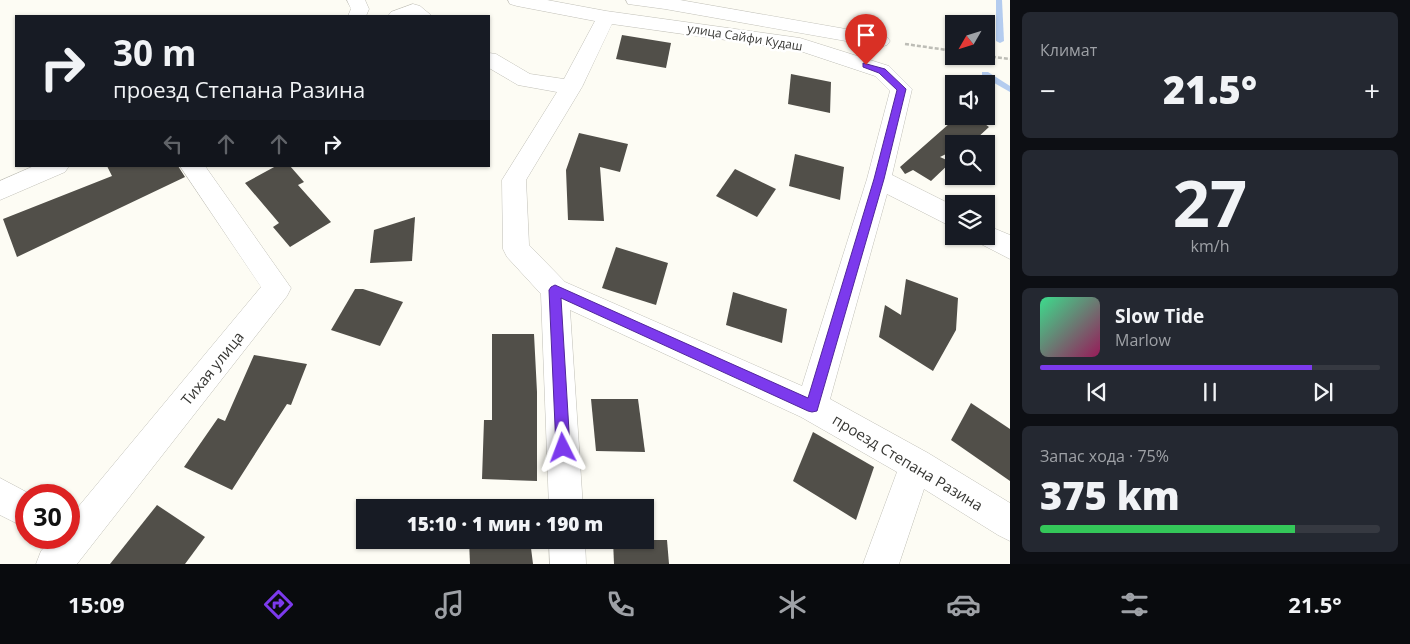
<!DOCTYPE html>
<html lang="ru">
<head>
<meta charset="utf-8">
<style>
	:root { --surface:#171b24; --page:#242831; --text:#f1f3f6; --muted:#9ea1a6; --line:#363941; --accent:#7c3aed }
	body { margin:0; font-family:"Open Sans",sans-serif; background:var(--page); color:var(--text); height:100vh; display:flex; flex-direction:column; font-size:19px; white-space:nowrap }
	* { box-sizing:border-box; margin:0 }
	p { font-size:16px; color:var(--muted) }
	.icon { flex:none; width:28px; height:28px; fill:none; stroke:currentColor; stroke-width:2; stroke-linecap:round; stroke-linejoin:round }
	.map { position:relative; flex:1; overflow:hidden }
	.details { display:flex; flex-direction:column; gap:12px; padding:12px; background:#0d0f14; width:400px }
	.details>* { flex:none }
	.hud { position:absolute; left:15px; top:15px; width:475px; height:152px; border-radius:0px; box-shadow:0 1px 4px #0004; background:#171b24; color:var(--text); overflow:hidden }
	.needle { width:32px; rotate:231deg }
	.buttons { position:absolute; left:945px; top:15px; display:grid; gap:10px }
	.buttons a { display:grid; place-items:center; width:50px; height:50px; border-radius:0px; background:var(--surface); box-shadow:0 1px 4px #0004; font-size:25px }
	.speed { position:absolute; left:15px; top:484px; display:flex; gap:10px; font-size:25px; font-weight:700; text-align:center }
	.speed>* { display:grid; place-content:center; width:65px; height:65px; border-radius:50%; background:var(--surface); box-shadow:0 1px 4px #0004; line-height:1 }
	.speed .limit { border:8px solid #d22; background:#fff; color:#111 }
	.pin { position:absolute; display:grid; place-items:center; width:42px; height:42px; color:#fff; margin:-51px -21px; border-radius:50% 50% 50% 0; rotate:-45deg; box-shadow:0 0 5px #0007 }
	.pin .icon { rotate:45deg }
	.me { position:absolute; width:55px; margin:-28px; rotate:357deg; stroke-linejoin:round; filter:drop-shadow(0 0 4px #0008) }
	.turn { display:flex; align-items:center; gap:18px; height:105px; padding:0 15px; font-size:22px }
	.turn .icon { width:65px; height:65px; stroke-width:2.5 }
	.turn b { display:block; font-size:35px; line-height:42px }
	.lanes { display:flex; align-items:center; height:48px; padding:0 15px; background:#0003; justify-content:center; gap:25px; direction:ltr }
	.lanes .off { opacity:.35 }
	.big { font-size:38px; font-weight:800; line-height:1.1 }
	.details .tile { flex:1; display:flex; flex-direction:column; justify-content:center; gap:8px; min-width:0; padding:0 18px; border-radius:8px; background:var(--page) }
	.details .dial { align-items:center; gap:0 }
	.dial b { font-size:65px; line-height:1 }
	.song { display:flex; align-items:center; gap:15px }
	.cover { width:60px; height:60px; border-radius:8px; background:linear-gradient(135deg,hsl(150 70% 55%),hsl(330 70% 35%)) }
	.played { height:5px; border-radius:2px; background:linear-gradient(90deg,var(--accent) 80%,var(--line) 80%) }
	.keys { display:flex; justify-content:space-around; direction:ltr }
	.heat { display:flex; justify-content:space-between; align-items:center; font-size:28px; direction:ltr }
	.charge { height:8px; border-radius:4px; background:linear-gradient(90deg,#34c759 75%,var(--line) 0) }
	.trip { position:absolute; left:356px; top:499px; width:298px; height:50px; border-radius:0px; background:var(--surface); box-shadow:0 1px 4px #0004; font-weight:800; line-height:50px; text-align:center }
	.tab-bar { display:flex; height:80px; justify-content:space-around; align-items:center; background:#090b0e; color:var(--muted) }
	.tab-bar .icon { width:35px; height:35px }
	.tab-bar .on { color:var(--accent) }
	.tab-bar b { font-size:22px; color:var(--text) }
	main { display:flex; flex:1; min-height:0 }
	.map>svg:first-child { display:block }
</style>
</head>
<body>
<main>
<div class="map">
<svg width="1010" height="564" viewBox="0 0 1010 564">
	<rect width="100%" height="100%" fill="#fdfcf4"/>
	<g fill="none" stroke-linecap="round" stroke-linejoin="round">
		<g fill="#b4ccef" fill-rule="evenodd">
			<polygon points="996,0 1002,0 1004,41 1000,43 996,41"/>
			<polygon points="982,72 988,72 1010,86 1010,92 982,76"/>
		</g>
	</g>
	<g fill="#514f49">
		<polygon points="622,35 671,43 666,68 616,59"/>
		<polygon points="791,74 831,82 830,113 788,104"/>
		<polygon points="958,116 974,116 989,127 976,139 966,144 954,144 954,150 940,157 951,162 931,181 913,170 905,174 900,167"/>
		<polygon points="579,133 628,144 620,172 600,167 604,221 568,220 566,170"/>
		<polygon points="795,154 844,167 840,200 789,186"/>
		<polygon points="107,166 178,166 185,177 17,257 3,219 112,176"/>
		<polygon points="276,166 290,166 304,182 298,185 331,222 290,247 273,227 279,223 245,183"/>
		<polygon points="735,169 776,189 757,217 716,196"/>
		<polygon points="415,217 412,261 370,263 374,230"/>
		<polygon points="616,247 668,263 656,305 602,288"/>
		<polygon points="906,279 958,298 956,330 933,371 879,337 885,305 901,315"/>
		<polygon points="355,289 363,289 403,302 380,346 331,330"/>
		<polygon points="733,292 787,309 782,343 726,325"/>
		<polygon points="492,334 534,334 537,392 537,481 482,479 484,420 492,420"/>
		<polygon points="254,355 307,364 291,405 287,404 232,490 184,467 218,418 225,421"/>
		<polygon points="591,399 638,399 645,452 596,451"/>
		<polygon points="971,403 1010,429 1010,481 951,440"/>
		<polygon points="813,432 874,467 856,520 793,481"/>
		<polygon points="157,505 205,537 185,564 110,564"/>
		<polygon points="469,540 530,540 533,564 470,564"/>
		<polygon points="613,540 667,540 669,564 614,564"/>
	</g>
	<g fill="none" stroke-linecap="round" stroke-linejoin="round">
		<defs>
			<g id="minor">
				<path d="M508,0h39l59,11 194,27 89,28 23,23 -20,86 62,31v22l-67,-34 -57,205 98,54 82,50v38l-12,-6 -74,-46 -25,75h-36l34,-92 -96,-55 -231,-107 13,198h-34l-8,-214 -34,-37 -4,-8 -1,-69 55,-88 -39,-7 -29,-17v-15l7,1 34,20 34,5 31,-58 -78,-15 -7,-2zM612,24l185,26 78,26 15,15 -23,88 -65,207 -237,-104 -36,-37 -3,-65 56,-93z"/>
				<polygon points="626,0 680,0 880,35 887,37 890,41 887,45 880,47 665,9 628,4"/>
				<polygon points="413,4 420,6 432,16 388,16 391,12"/>
				<polygon points="180,166 205,166 291,288 287,296 77,564 36,564 41,551 53,538 69,538 69,518 261,287"/>
				<polygon points="986,225 1010,235 1010,259 977,242 974,236 986,236"/>
				<polygon points="0,478 32,495 26,495 26,528 0,515"/>
				<polygon points="549,540 585,540 586,564 550,564"/>
			</g>
			<g id="secondary">
				<polygon points="347,0 365,0 369,9 366,16 348,16 351,9"/>
				<polygon points="34,166 69,166 65,172 0,200 0,181"/>
			</g>
		</defs>
		<use href="#minor" stroke="#c1c0b8" stroke-width="1"/>
		<use href="#secondary" stroke="#c1c0b8" stroke-width="1"/>
		<g stroke="#bdbdb6" stroke-width="2.5" stroke-dasharray="4 2" stroke-linecap="butt">
			<polyline points="905,44 954,51"/>
			<polyline points="986,56 1010,59"/>
		</g>
		<use href="#minor" fill="#fff" fill-rule="evenodd"/>
		<use href="#secondary" fill="#fff" fill-rule="evenodd"/>
	</g>
	<polygon fill="#7c3aed" stroke="#51269a" points="863,63 885,69 906,89 884,179 817,411 812,412 808,411 561,298 570,448 568,453 563,455 558,453 556,448 549,290 551,287 555,285 808,398 874,179 897,90 879,73 863,67"/>
	<g text-anchor="middle" dominant-baseline="central" stroke-width="5" stroke-linejoin="round" paint-order="stroke">
		<g font-size="12" fill="#383835" stroke="#fff">
			<text transform="translate(745 37) rotate(9)">улица Сайфи Кудаш</text>
		</g>
		<g font-size="15" fill="#383835" stroke="#fff">
			<text transform="translate(212 368) rotate(-51)">Тихая улица</text>
			<text transform="translate(908 462) rotate(31)">проезд Степана Разина</text>
		</g>
	</g>
</svg>
<div class="buttons">
<a><svg class="needle" viewBox="-14 -14 28 28"><path d="M0-13l5 13h-10z" fill="#e53935"/><path d="M0 13l5-13h-10z" fill="#9ea1a6"/></svg></a>
<a><svg class="icon" aria-label="sound" viewBox="0 0 24 24"><path d="M4 9h4l5-4v14l-5-4H4zM17 9q2 3 0 6"/></svg></a>
<a><svg class="icon" aria-label="search" viewBox="0 0 24 24"><circle cx="10" cy="10" r="6"/><path d="M15 15l6 6"/></svg></a>
<a><svg class="icon" aria-label="layers" viewBox="0 0 24 24"><path d="M12 4l9 5-9 5-9-5zM3 14l9 5 9-5"/></svg></a>
</div>
<div class="speed"><div class="limit">30</div></div>
<div class="pin" style="left:866px;top:65px;background:#d93025"><svg class="icon" aria-label="arrive" viewBox="0 0 24 24"><path d="M6 21V4h12l-3 4 3 4H6"/></svg></div>
<svg class="me" style="left:563px;top:448px" viewBox="-20 -20 40 40"><path d="M0-17L14 15 0 8-14 15z" fill="#7c3aed" stroke="#fff" stroke-width="4"/></svg>
<div class="trip">15:10 · 1 мин · 190 m</div>
<div class="hud">
<div class="turn"><svg class="icon" aria-label="right" viewBox="0 0 24 24"><path d="M7 20v-9h11M14 6l5 5-5 5"/></svg><div><b>30 m</b>проезд Степана Разина</div></div>
<div class="lanes"><svg class="icon off" aria-label="left" viewBox="0 0 24 24"><path d="M17 20v-9H6M10 6l-5 5 5 5"/></svg><svg class="icon off" aria-label="ahead" viewBox="0 0 24 24"><path d="M12 20V5M6 11l6-6 6 6"/></svg><svg class="icon off" aria-label="ahead" viewBox="0 0 24 24"><path d="M12 20V5M6 11l6-6 6 6"/></svg><svg class="icon" aria-label="right" viewBox="0 0 24 24"><path d="M7 20v-9h11M14 6l5 5-5 5"/></svg></div>
</div>
</div>
<section class="details">
<div class="tile"><p>Климат</p>
<div class="heat"><a>−</a><b class="big">21.5°</b><a>+</a></div>
</div>
<div class="tile dial"><b>27</b><p>km/h</p></div>
<div class="tile">
<div class="song"><i class="cover"></i><div><b>Slow Tide</b><p>Marlow</p></div></div>
<div class="played"></div>
<div class="keys"><svg class="icon" aria-label="previous" viewBox="0 0 24 24"><path d="M18 5L8 12l10 7zM5 5v14"/></svg><svg class="icon" aria-label="pause" viewBox="0 0 24 24"><path d="M8 5v14M16 5v14"/></svg><svg class="icon" aria-label="next" viewBox="0 0 24 24"><path d="M6 5l10 7-10 7zM19 5v14"/></svg></div>
</div>
<div class="tile"><p>Запас хода · 75%</p><b class="big">375 km</b><div class="charge"></div></div>
</section>
</main>
<nav class="tab-bar">
<b>15:09</b>
<svg class="icon on" aria-label="directions" viewBox="0 0 24 24"><path d="M12 3l9 9-9 9-9-9zM9 14v-3h6M13 9l2 2-2 2"/></svg>
<svg class="icon" aria-label="music" viewBox="0 0 24 24"><path d="M9 18V5l10-2v13"/><circle cx="6" cy="18" r="3"/><circle cx="16" cy="16" r="3"/></svg>
<svg class="icon" aria-label="phone" viewBox="0 0 24 24"><path d="M5 4h4l2 5-3 2q2 4 5 5l2-3 5 2v4C11 20 4 13 5 4z"/></svg>
<svg class="icon" aria-label="climate" viewBox="0 0 24 24"><path d="M12 3v18M4 7l16 10M4 17L20 7"/></svg>
<svg class="icon" aria-label="car" viewBox="0 0 24 24"><path d="M5 17H2v-5l4-1 3-4h7l3 4 3 1v5h-3M9 17h6M6 11h13"/><circle cx="7" cy="17" r="2"/><circle cx="17" cy="17" r="2"/></svg>
<svg class="icon" aria-label="filters" viewBox="0 0 24 24"><path d="M4 7h16M4 17h16"/><circle cx="9" cy="7" r="2"/><circle cx="15" cy="17" r="2"/></svg>
<b>21.5°</b>
</nav>
</body>
</html>
